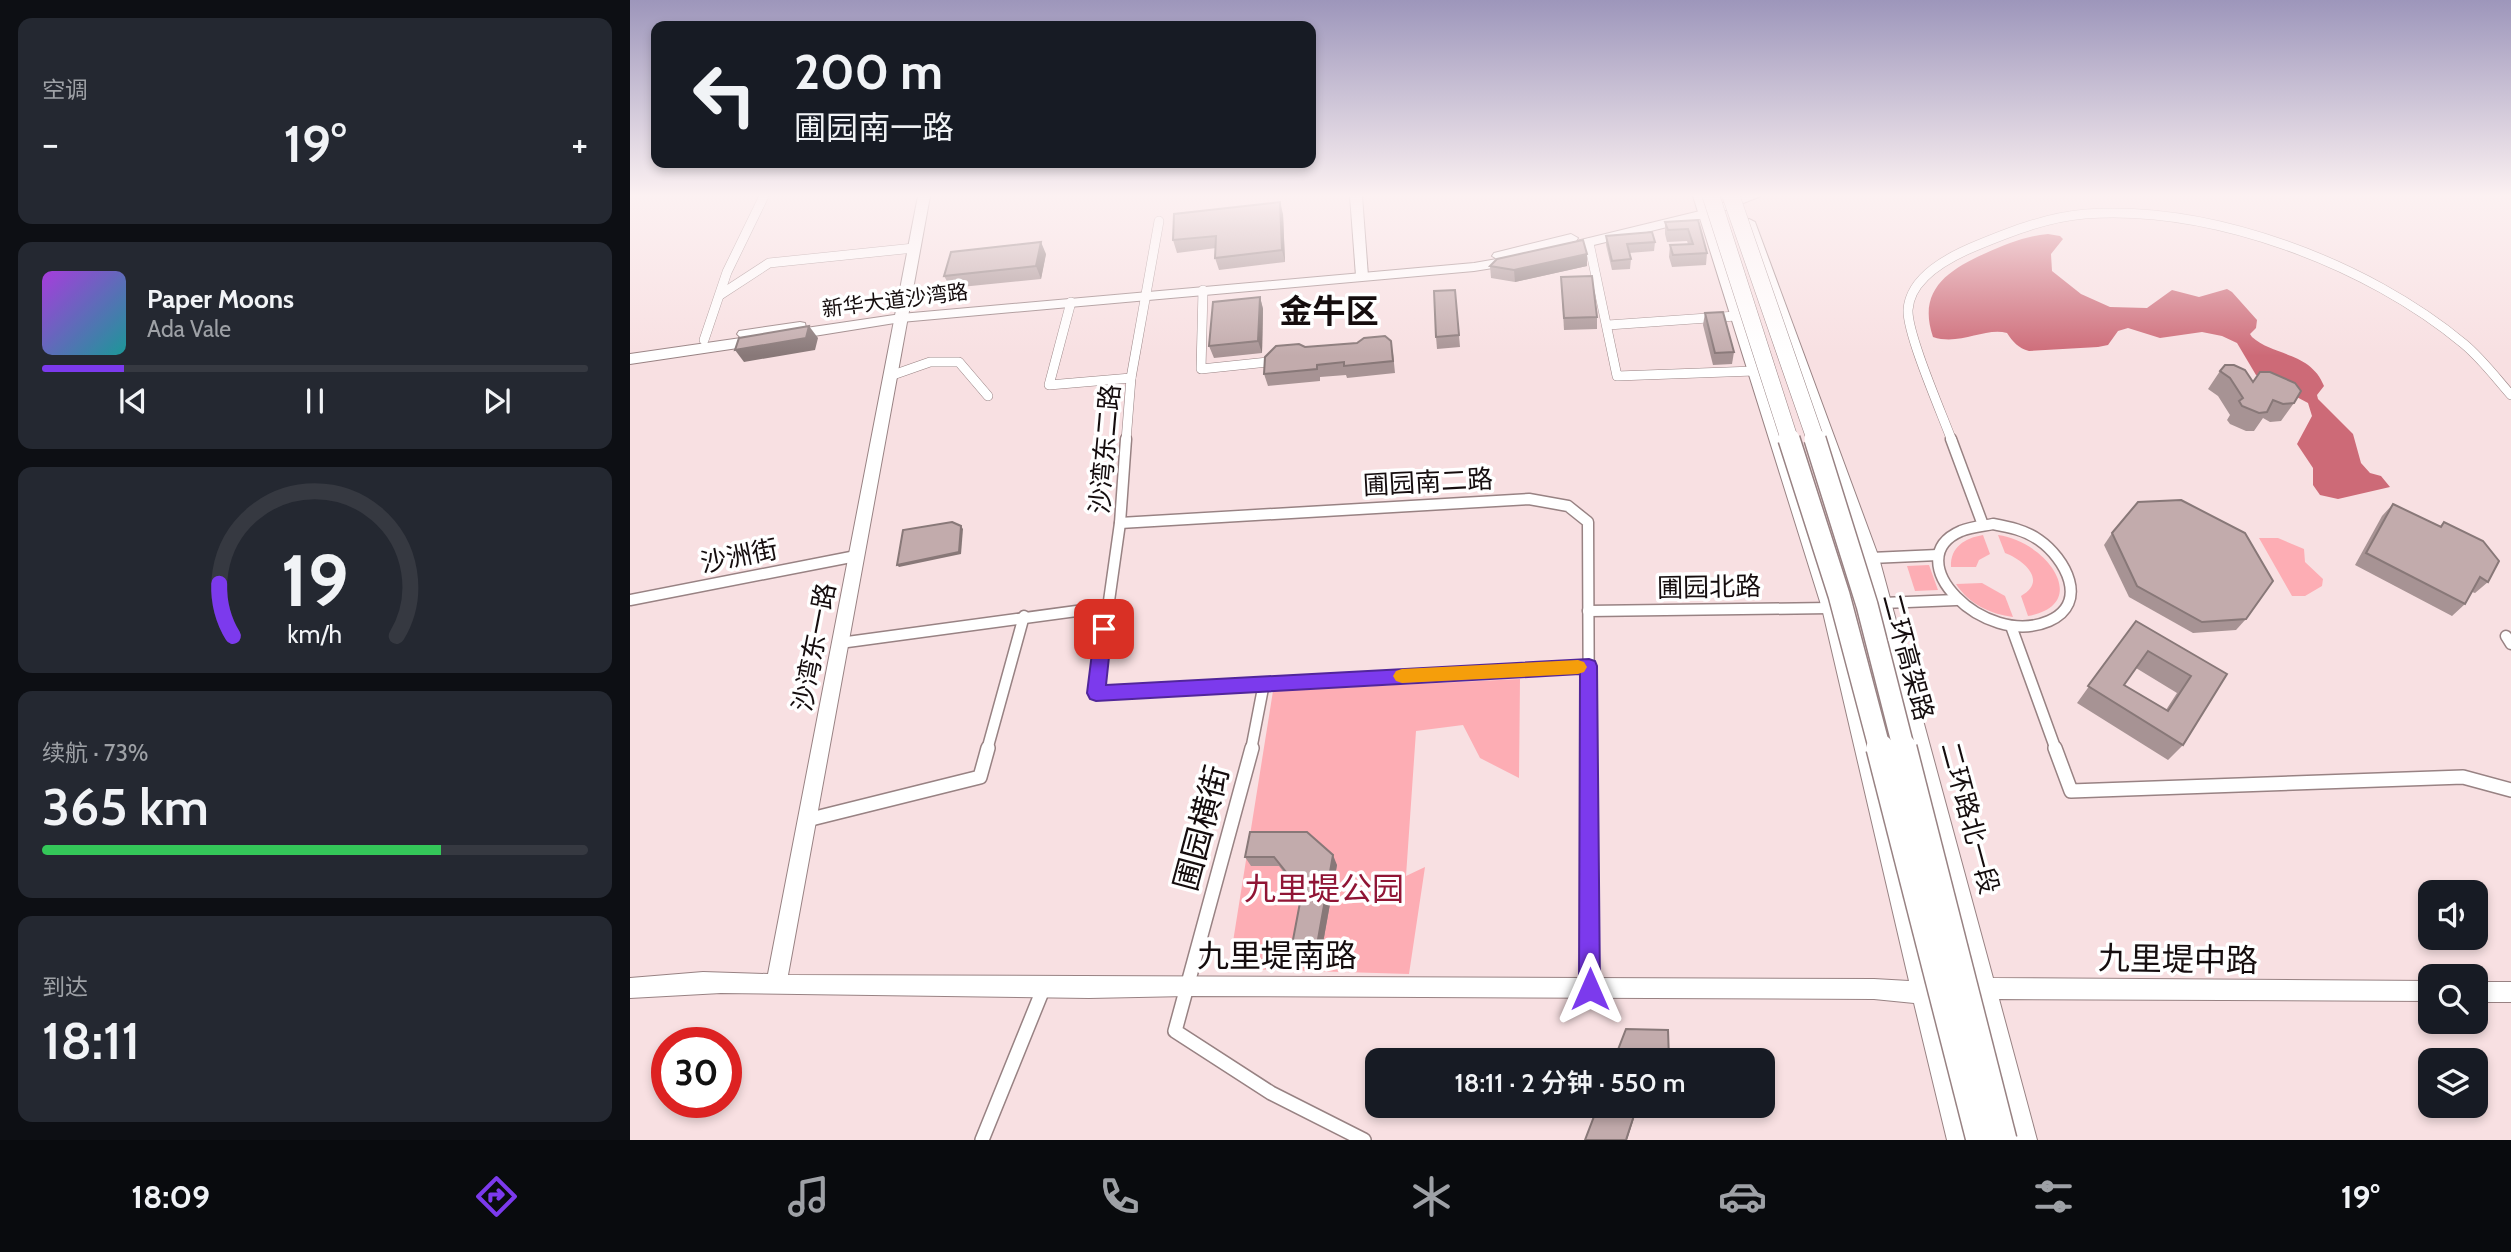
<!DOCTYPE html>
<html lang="zh">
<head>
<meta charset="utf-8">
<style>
	:root { --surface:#171b24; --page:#242831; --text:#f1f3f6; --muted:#9ea1a6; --line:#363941; --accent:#7c3aed }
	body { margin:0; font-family:Cabin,"Noto Sans SC",sans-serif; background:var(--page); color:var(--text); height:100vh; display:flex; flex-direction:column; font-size:26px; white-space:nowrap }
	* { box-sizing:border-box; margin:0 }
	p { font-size:23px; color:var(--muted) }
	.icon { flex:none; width:38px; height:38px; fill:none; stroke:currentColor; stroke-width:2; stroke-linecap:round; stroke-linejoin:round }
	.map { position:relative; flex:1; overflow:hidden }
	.panel { display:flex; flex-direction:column; gap:18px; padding:18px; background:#0d0f14; width:630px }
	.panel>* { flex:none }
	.banner { position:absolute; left:21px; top:21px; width:665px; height:147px; border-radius:14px; box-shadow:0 4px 10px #0003; background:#171b24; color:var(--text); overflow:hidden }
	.fabs { position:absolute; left:1788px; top:880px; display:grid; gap:14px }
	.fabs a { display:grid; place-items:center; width:70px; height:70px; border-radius:14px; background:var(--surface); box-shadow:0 4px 10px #0003; font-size:35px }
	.speed { position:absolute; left:21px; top:1027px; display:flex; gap:14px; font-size:35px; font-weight:700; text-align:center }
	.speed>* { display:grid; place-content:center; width:91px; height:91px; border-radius:50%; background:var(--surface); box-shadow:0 4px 10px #0003; line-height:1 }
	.speed .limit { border:10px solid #d22; background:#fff; color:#111 }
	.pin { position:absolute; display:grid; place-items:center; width:60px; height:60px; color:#fff; margin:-30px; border-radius:14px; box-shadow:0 4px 10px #0006 }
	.me { position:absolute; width:77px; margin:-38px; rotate:0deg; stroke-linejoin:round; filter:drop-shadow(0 0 5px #0008) }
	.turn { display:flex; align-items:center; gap:24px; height:147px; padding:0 28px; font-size:32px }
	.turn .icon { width:91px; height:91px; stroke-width:2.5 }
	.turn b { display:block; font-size:49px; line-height:60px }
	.big { font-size:52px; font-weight:600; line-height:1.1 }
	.panel .widget { flex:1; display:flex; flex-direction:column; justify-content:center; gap:10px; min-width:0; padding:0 24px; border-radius:14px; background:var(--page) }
	.panel .dial { align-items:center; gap:0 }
	.dial svg { height:182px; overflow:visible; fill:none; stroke:var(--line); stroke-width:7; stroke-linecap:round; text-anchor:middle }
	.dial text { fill:var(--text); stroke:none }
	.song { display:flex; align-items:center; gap:21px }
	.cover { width:84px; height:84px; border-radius:10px; background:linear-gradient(135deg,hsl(280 70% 55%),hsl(180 70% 35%)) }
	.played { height:7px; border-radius:4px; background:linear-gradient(90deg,var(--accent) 15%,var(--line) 15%) }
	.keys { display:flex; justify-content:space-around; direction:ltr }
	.heat { display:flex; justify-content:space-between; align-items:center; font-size:38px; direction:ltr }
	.charge { height:10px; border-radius:5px; background:linear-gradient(90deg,#34c759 73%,var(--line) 0) }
	.trip { position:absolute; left:735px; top:1048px; width:410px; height:70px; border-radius:14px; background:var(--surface); box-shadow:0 4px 10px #0003; font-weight:600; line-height:70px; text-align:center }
	.tab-bar { display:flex; height:112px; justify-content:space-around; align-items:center; background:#090b0e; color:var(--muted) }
	.tab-bar .icon { width:49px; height:49px }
	.tab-bar .active { color:var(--accent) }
	.tab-bar b { font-size:32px; color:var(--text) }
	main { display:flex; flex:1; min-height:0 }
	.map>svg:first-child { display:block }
</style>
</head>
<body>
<main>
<section class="panel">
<div class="widget"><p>空调</p>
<div class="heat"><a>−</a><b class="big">19°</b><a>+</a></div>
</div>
<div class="widget">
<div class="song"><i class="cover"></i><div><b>Paper Moons</b><p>Ada Vale</p></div></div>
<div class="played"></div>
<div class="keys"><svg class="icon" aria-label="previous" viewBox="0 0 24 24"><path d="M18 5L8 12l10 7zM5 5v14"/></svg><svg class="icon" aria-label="pause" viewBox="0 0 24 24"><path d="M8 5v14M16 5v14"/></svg><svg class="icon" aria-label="next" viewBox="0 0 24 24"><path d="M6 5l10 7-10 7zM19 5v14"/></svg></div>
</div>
<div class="widget dial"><svg viewBox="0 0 100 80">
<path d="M14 69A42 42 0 1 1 86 69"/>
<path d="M14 69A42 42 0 0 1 8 46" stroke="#7c3aed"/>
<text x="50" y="56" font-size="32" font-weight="700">19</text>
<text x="50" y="72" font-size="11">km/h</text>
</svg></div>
<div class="widget"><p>续航 · 73%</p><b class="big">365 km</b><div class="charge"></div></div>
<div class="widget"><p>到达</p><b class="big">18:11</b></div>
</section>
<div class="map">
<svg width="1881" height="1140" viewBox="0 0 1881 1140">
	<rect width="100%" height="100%" fill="#f8e0e2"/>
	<g fill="#fdadb4">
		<path d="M1353,535l7,19 -11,6 -3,7h-25c-1,-20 14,-29 32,-32z"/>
		<path d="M1368,535c48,6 95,69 30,81l-7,-20c27,-15 3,-36 -16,-43z"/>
		<polygon points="1629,538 1648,538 1674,549 1675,562 1693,579 1692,586 1675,596 1662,596"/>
		<polygon points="1299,565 1308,590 1285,591 1277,566"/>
		<path d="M1352,583l23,13 8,21c-23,-3 -44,-13 -57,-33z"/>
		<polygon points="890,679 889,778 850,758 833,725 786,731 776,876 795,867 779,974 615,969 602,948 643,691"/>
	</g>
	<path fill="#cd6a77" d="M1418,234l12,2 3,3 -12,15 1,17 29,23 29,13 37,1 25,-18 27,7 28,-8 5,3 25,28 -1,8 -6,6 2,3c21,19 59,15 72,49l-7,9 1,4 35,35 8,29 9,10 11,3 9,11 -52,12 -18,-4 -7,-10v-17l-16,-24 15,-28 -4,-13 -52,-28 -19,-32 -15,-7 -20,-4 -42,6 -32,-10 -10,3 -10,14 -10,2 -69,4c-11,-3 -16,-9 -22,-18 -22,-6 -47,13 -74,4 -16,-47 15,-67 53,-84 21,-9 40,-17 62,-19z"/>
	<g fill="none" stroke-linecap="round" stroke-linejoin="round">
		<defs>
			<g id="street-far2">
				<polyline points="959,243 987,376 1124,371"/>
				<polyline points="573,290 571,369 638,362"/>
				<polyline points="90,295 139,263 284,248"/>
				<polyline points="441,302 419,385 501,378"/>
				<polyline points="978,325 1106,316"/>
				<polyline points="74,340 97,272 134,196"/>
				<polyline points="260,376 300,362 329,362 358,396"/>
				<polyline points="496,441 501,378 529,221"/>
				<path d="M1322,441c-10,-27 -45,-107 -44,-131 2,-34 43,-54 70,-65 34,-14 70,-28 107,-31 127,-9 282,49 379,130 18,15 32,34 47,51"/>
			</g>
			<g id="street-far1">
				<polyline points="496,439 490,523 466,693 959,666"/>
				<polyline points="1321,439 1353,525"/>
				<polyline points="490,523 899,499 938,506 958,522 959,750"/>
				<path d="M1363,524c16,3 32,6 46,16 26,18 51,63 10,81 -65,28 -153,-62 -88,-90 10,-4 22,-5 32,-7z"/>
				<polyline points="1241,558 1308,555"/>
				<polyline points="0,600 226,556"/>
				<polyline points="1253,603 1326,600"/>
				<polyline points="958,611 1200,608"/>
				<polyline points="1381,626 1426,750"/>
				<polyline points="1876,636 1881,644"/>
				<polyline points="210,643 476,607"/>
				<polyline points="357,750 394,616"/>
				<polyline points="621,750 634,683"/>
			</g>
			<g id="street">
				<polyline points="622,748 545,1031 641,1093 734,1140"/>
				<polyline points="959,748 960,989"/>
				<polyline points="1425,748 1441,791 1833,777 1881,790"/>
				<polyline points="177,820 350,777 358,748"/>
				<polyline points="352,1140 414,987"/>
			</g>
			<g id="secondary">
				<polygon points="288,196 300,196 158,975 1244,979 1279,981 1192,608 1063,196 1075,196 1208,608 1300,982 1343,979 1233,558 1113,222 1119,219 1125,222 1249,558 1363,978 1801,981 1801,1001 1369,999 1407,1140 1385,1140 1348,999 1305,1003 1339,1140 1317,1140 1284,1003 1244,999 557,996 459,998 91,993 0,998 0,978 73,972 138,974"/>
				<polygon points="720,196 732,196 738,276 732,280 726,276"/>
				<rect x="1846" y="982" width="35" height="20"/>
			</g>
			<g id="primary">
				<polygon points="1113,196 1131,196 1078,217 931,253 924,249 926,246 1070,211"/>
				<polygon points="941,234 948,238 946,241 878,258 888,258 888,264 844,271 271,322 159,340 154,338 153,333 131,336 135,340 128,345 0,364 0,354 111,338 107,334 109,331 170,322 175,323 176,328 271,314 844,263 867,259 862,256 864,253"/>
			</g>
		</defs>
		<use href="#street-far2" stroke="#988283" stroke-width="10"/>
		<use href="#street-far1" stroke="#988283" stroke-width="13"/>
		<use href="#street" stroke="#988283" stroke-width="16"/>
		<use href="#secondary" stroke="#988283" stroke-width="2"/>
		<use href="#primary" stroke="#988283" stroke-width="2"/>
		<use href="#street-far2" stroke="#fff" stroke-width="9"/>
		<use href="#street-far1" stroke="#fff" stroke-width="10"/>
		<use href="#street" stroke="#fff" stroke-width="13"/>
		<use href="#secondary" fill="#fff" fill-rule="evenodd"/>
		<use href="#primary" fill="#fff" fill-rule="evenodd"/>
		<defs>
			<g id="highway-bridge-far2">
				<polyline points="1081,196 1160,441"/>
				<polyline points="1101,196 1186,441"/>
			</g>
			<g id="highway-bridge-far1">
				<polyline points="1159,439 1209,595 1250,750"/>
				<polyline points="1185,439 1237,605 1274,750"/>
			</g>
			<g id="highway-bridge">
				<polyline points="1250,748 1350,1140"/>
				<polyline points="1273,748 1373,1140"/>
			</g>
		</defs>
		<use href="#highway-bridge-far2" stroke="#988283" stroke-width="18" stroke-linecap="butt"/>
		<use href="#highway-bridge-far1" stroke="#988283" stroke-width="24" stroke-linecap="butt"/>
		<use href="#highway-bridge" stroke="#988283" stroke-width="30" stroke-linecap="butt"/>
		<use href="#highway-bridge-far2" stroke="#fff" stroke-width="17"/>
		<use href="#highway-bridge-far1" stroke="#fff" stroke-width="21"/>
		<use href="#highway-bridge" stroke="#fff" stroke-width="27"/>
	</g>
	<g fill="#a79394" fill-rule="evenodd">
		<polygon points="653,214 655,262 589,270 585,258 586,248 547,253 543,240"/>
		<polygon points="1068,220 1077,253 1076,265 1042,267 1039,257 1040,245 1058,244 1057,241 1037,242 1035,234 1035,222"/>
		<polygon points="976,236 1025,242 1024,251 999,253 1001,259 1000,269 982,270 976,245"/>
		<polygon points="416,254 411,279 321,288 314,276"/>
		<polygon points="957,254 957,266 885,282 861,278 860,266"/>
		<polygon points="931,277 967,317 967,329 934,330"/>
		<polygon points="825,290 830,347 807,349 806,337"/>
		<polygon points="630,297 633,309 632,353 584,358 579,346"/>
		<polygon points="1075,313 1104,352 1102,364 1083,365 1073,325"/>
		<polygon points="675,347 763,353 765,373 717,378 716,375 690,377 690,381 638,386 634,374"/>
		<polygon points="1590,371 1664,403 1651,421 1640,422 1633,418 1624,431 1616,431 1600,424 1597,420 1600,415 1588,396 1578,389"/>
		<polygon points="1763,504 1810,526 1814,522 1858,582 1845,593 1842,592 1835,604 1822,616 1725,565 1752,516"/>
		<polygon points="1482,533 1616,619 1606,630 1563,633 1499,597 1474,545"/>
		<path d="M1506,621l91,53 -44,71 -15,15 -91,-57zM1506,668l41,25 -11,17 -42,-25z"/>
		<polygon points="620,832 707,865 691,954 667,953 662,945 671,895 649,866 621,866 615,857"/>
	</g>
	<g fill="#887878">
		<polygon points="650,202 653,214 655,262 652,250"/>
		<polygon points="411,242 416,254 411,279 406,266"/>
		<polygon points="957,254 957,266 885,282 884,270"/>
		<polygon points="630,297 633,309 632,353 628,341"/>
		<polygon points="179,326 188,338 185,350 114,362 105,350"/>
		<polygon points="331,526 333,529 331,554 269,567 267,565"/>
		<polygon points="703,855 707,865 691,954 687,945"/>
		<polygon points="1007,1106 1008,1106 997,1140 996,1140"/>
	</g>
	<g fill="#c2abac" stroke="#887878" stroke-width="2" fill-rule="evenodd">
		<polygon points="650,202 652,250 585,258 586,236 543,240 544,214"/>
		<polygon points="1068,220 1077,253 1043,255 1040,245 1063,244 1058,229 1038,230 1035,222"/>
		<polygon points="1022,232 1025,242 997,244 1001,259 982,261 976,236"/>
		<polygon points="953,240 957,254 884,270 860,266 867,259"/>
		<polygon points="411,242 406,266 314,276 321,252"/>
		<polygon points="962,276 967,317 934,318 931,277"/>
		<polygon points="825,290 829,335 806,337 804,291"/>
		<polygon points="630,297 628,341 579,346 583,302"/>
		<polygon points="1093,312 1104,352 1085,353 1075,313"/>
		<polygon points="179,326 176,338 105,350 109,338"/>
		<polygon points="755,336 761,341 763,361 714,366 714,362 687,365 687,369 634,374 635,357 646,346 669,344 675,347 727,343 734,338"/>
		<polygon points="1595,365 1604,365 1615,370 1623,382 1630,372 1640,372 1665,383 1671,391 1664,403 1653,404 1643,400 1637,412 1629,413 1612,406 1609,401 1613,398 1600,378 1590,371"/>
		<polygon points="1551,500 1615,533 1643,581 1616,619 1572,622 1507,586 1482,533 1508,502"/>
		<polygon points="1763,504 1811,527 1814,522 1853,541 1869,561 1858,582 1850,577 1835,604 1736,553"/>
		<polygon points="322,522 331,526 329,552 267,565 273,530"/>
		<path d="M1506,621l91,53 -44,71 -95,-59zM1518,651l43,25 -23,35 -44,-26z"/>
		<polygon points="620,832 677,832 703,855 687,945 662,945 672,892 644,857 615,857"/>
		<polygon points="996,1029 1038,1030 1039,1060 984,1060"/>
		<polygon points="968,1106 1007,1106 996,1140 955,1140"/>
	</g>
	<linearGradient id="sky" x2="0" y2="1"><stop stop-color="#9d96bb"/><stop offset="0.55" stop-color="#fcf1f2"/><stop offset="1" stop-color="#fcf1f2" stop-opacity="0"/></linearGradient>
	<rect width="1881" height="356" fill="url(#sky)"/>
	<polygon fill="#7c3aed" stroke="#51269a" stroke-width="2" points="474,622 480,624 482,629 476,685 959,659 965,661 967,666 970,989 967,996 960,999 952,996 949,989 950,674 466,701 460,699 457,693 465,629 468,624"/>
	<polygon fill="#f59e0b" points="948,660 954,662 957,667 954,672 948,674 772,683 766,681 763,676 766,671 772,669"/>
	<g text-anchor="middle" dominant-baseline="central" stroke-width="7" stroke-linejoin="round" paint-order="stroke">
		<g font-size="21" fill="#150d0e" stroke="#fff">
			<text transform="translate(265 300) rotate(-7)">新华大道沙湾路</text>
		</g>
		<g font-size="26" fill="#150d0e" stroke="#fff">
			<text transform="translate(475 449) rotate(-85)">沙湾东二路</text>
			<text transform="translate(798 482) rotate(-3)">圃园南二路</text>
			<text transform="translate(109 556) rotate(-11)">沙洲街</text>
			<text transform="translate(1079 587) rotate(-1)">圃园北路</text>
			<text transform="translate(184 647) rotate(-79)">沙湾东一路</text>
			<text transform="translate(1278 657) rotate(75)">二环高架路</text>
			<text transform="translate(1340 818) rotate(75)">二环路北一段</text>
		</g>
		<g font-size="32" fill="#150d0e" stroke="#fff">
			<text transform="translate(571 828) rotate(-75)">圃园横街</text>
			<text x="647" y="955">九里堤南路</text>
			<text transform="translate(1548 959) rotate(1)">九里堤中路</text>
		</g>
		<g font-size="32" fill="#901535" stroke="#fff">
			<text x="694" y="888">九里堤公园</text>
		</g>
		<g font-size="33" font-weight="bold" fill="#150d0e" stroke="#fff">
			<text x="699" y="311">金牛区</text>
		</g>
	</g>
</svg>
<div class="fabs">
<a><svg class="icon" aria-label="sound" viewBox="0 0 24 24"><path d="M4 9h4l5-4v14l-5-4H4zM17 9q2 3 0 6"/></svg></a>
<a><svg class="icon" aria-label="search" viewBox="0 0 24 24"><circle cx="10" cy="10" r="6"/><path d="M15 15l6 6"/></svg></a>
<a><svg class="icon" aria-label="layers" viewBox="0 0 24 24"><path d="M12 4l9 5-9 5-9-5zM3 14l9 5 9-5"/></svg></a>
</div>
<div class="speed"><div class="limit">30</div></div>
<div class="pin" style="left:474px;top:629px;background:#d93025"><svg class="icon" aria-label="arrive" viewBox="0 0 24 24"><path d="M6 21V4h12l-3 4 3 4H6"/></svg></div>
<svg class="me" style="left:960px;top:989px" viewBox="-20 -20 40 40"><path d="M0-17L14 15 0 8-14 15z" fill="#7c3aed" stroke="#fff" stroke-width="4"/></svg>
<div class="trip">18:11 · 2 分钟 · 550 m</div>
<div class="banner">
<div class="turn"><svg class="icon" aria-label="left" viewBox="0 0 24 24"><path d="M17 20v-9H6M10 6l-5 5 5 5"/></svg><div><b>200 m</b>圃园南一路</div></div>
</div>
</div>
</main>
<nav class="tab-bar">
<b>18:09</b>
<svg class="icon active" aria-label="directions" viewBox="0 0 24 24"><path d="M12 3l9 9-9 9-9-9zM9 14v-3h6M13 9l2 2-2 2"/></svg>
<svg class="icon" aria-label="music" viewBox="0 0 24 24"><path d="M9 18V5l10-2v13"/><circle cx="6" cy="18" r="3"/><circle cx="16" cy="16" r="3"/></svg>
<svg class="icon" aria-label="phone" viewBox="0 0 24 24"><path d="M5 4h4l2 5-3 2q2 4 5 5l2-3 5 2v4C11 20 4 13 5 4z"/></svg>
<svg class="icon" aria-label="climate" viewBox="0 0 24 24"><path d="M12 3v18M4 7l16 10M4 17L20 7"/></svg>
<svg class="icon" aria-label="car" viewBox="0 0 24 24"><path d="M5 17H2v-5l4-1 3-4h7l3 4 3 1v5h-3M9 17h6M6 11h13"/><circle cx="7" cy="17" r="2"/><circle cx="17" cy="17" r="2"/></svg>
<svg class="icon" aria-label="filters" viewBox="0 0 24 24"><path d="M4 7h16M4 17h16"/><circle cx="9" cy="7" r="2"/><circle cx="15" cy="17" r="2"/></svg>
<b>19°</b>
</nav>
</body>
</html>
